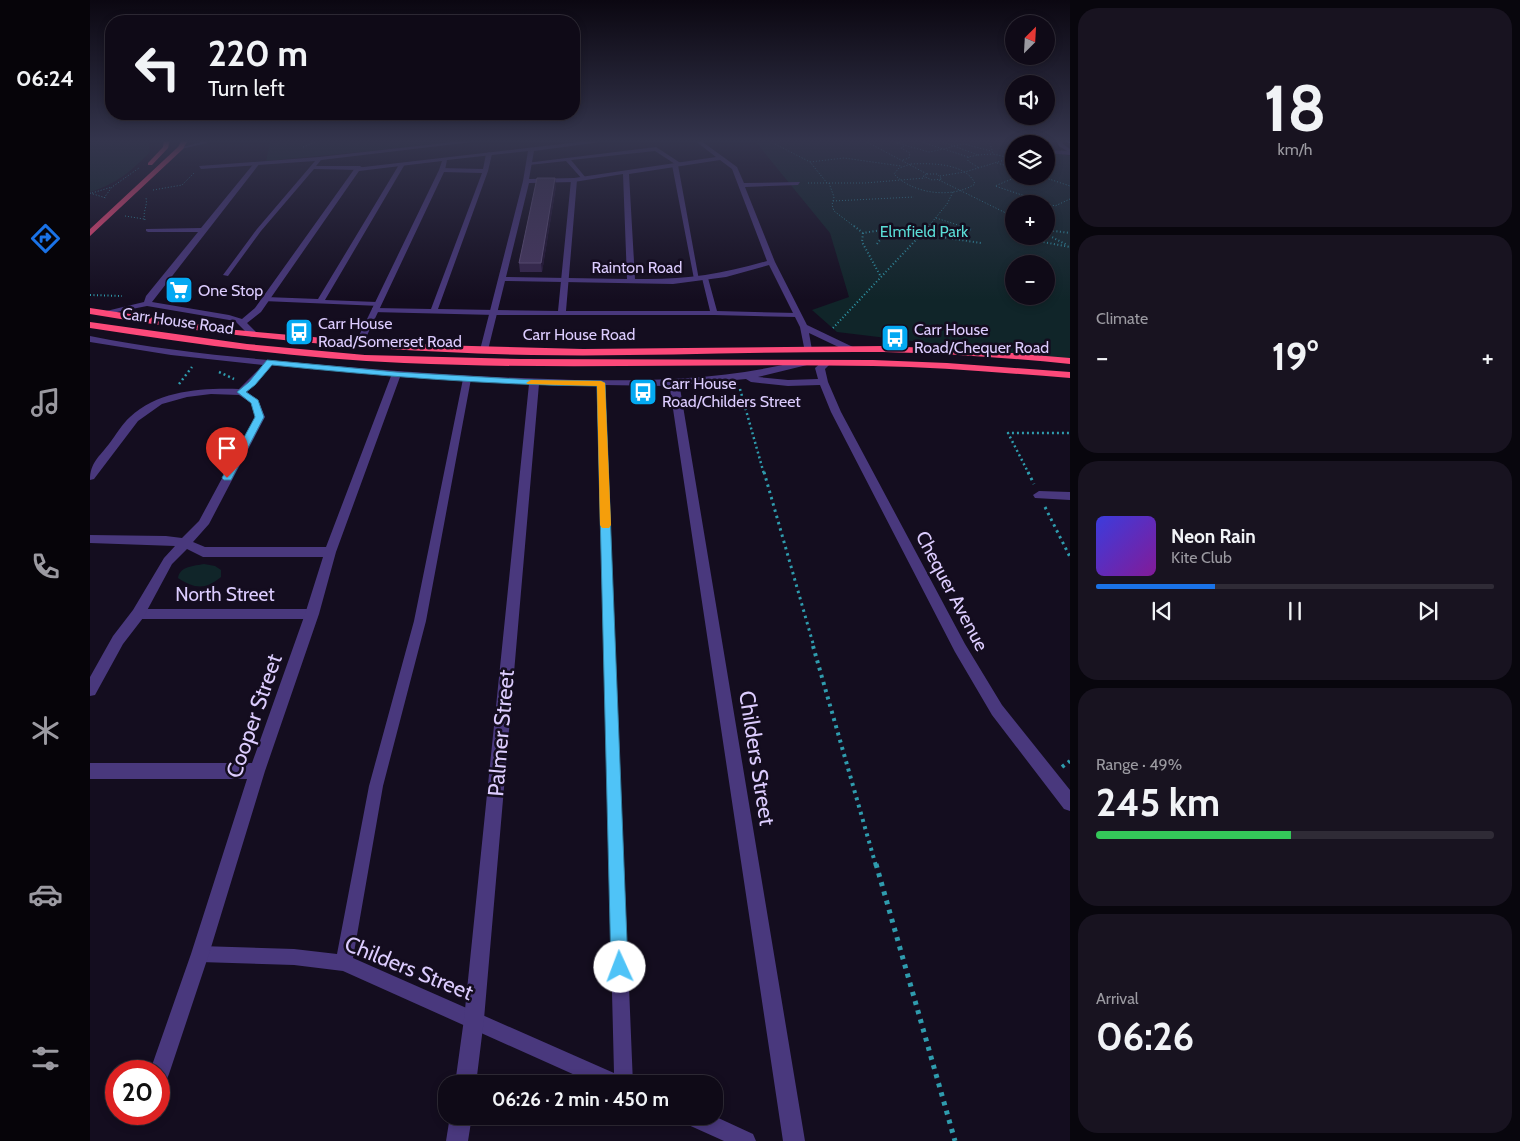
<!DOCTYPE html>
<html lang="en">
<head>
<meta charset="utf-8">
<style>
	:root { --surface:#0f0a17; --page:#181320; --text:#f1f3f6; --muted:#9b9aa1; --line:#2f2b36; --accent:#1a73e8 }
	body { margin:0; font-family:Cabin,sans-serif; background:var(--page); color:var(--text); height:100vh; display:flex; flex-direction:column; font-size:19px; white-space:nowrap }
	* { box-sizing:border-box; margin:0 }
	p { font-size:16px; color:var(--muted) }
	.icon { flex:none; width:28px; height:28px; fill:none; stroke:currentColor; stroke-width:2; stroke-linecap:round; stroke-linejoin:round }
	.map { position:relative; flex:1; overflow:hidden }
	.sheet { display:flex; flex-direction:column; gap:8px; padding:8px; background:#08060d; width:450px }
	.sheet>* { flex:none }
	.banner { position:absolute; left:15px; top:15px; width:475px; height:105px; border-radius:20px; box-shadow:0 2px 8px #0003,0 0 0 1px var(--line); background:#0f0a17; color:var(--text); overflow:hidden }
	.needle { width:32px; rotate:24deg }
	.controls { position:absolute; left:915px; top:15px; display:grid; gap:10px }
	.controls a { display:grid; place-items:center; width:50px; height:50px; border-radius:50%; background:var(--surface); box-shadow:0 2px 8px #0003,0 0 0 1px var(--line); font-size:25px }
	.speed { position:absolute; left:15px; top:1060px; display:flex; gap:10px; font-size:25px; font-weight:700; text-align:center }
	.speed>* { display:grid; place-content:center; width:65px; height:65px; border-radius:50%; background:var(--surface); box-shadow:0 2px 8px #0003,0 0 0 1px var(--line); line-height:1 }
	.speed .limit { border:8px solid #d22; background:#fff; color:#111 }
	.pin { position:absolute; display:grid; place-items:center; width:42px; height:42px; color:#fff; margin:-51px -21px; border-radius:50% 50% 50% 0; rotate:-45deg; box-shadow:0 0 5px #0007 }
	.pin .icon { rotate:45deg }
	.me { position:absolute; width:55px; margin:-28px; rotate:358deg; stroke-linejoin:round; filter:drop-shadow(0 0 4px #0008) }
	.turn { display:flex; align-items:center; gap:18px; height:105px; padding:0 20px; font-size:22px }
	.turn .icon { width:65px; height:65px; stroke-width:2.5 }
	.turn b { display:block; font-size:35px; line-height:42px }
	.big { font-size:38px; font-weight:700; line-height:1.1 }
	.sheet .tile { flex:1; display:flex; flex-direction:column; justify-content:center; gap:8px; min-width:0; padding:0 18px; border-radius:20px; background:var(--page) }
	.sheet .dial { align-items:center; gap:0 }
	.dial b { font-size:65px; line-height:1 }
	.song { display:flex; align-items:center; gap:15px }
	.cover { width:60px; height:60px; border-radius:8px; background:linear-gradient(135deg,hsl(240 70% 55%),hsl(290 70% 35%)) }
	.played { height:5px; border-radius:2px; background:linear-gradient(90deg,var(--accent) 30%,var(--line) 30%) }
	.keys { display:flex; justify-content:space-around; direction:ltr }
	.heat { display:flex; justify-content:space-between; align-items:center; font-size:28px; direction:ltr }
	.charge { height:8px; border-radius:4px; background:linear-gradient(90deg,#34c759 49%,var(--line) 0) }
	.trip { position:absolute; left:348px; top:1075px; width:285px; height:50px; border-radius:20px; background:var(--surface); box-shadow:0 2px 8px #0003,0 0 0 1px var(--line); font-weight:700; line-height:50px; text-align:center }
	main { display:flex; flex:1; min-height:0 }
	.tab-bar { display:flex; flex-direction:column; width:90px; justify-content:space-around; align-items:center; background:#060409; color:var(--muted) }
	.tab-bar .icon { width:35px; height:35px }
	.tab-bar .selected { color:var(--accent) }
	.tab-bar b { font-size:22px; color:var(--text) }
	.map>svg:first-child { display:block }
</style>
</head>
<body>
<main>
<nav class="tab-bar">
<b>06:24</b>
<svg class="icon selected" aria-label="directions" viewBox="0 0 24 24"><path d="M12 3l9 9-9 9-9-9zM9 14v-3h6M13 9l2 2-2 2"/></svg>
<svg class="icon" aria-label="music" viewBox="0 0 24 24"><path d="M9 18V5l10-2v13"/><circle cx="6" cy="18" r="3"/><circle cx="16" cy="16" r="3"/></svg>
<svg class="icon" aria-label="phone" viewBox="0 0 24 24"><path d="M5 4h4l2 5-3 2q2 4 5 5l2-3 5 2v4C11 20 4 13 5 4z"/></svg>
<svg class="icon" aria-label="climate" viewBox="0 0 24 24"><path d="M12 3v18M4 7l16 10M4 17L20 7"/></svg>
<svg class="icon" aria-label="car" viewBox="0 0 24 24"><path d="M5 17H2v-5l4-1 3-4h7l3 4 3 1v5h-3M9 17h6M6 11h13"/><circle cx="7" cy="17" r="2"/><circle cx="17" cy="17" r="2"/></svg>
<svg class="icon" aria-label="filters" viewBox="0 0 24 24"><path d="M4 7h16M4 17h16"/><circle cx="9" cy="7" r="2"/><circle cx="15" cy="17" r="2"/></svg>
</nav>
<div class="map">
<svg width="980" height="1141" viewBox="0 0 980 1141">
	<rect width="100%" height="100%" fill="#140d1f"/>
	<g fill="#102529" fill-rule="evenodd">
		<path d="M0,140h58l2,12c-17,18 -35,33 -60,40z"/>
		<polygon points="189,140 288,140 298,142 308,140 372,140 373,142 176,161 180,142"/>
		<path d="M664,140h274v4h-14v32h32v-26l24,6v204l-233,-28 -25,-22 37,-13 -19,-64zM924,204h32v32h-32zM924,264h32v32h-32z"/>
		<path d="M114,564l11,2 6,4v7c-16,13 -26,12 -43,1 2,-12 16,-12 26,-14z"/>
	</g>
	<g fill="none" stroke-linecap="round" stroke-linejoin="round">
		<g stroke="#2f9cae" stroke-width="1" stroke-dasharray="1 2" stroke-linecap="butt">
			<polyline points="801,140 807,143"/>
			<polyline points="847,140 864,146"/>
			<polyline points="775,141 837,174"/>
			<polyline points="816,141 807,143 839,152 854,149"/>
			<polyline points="816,141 829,141 853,149"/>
			<polyline points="900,143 903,154 920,158"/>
			<polyline points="685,144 720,162"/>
			<polygon points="864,146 888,155 878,157 854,149"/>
			<polyline points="864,146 874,144 901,151"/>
			<polyline points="213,147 231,140"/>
			<polyline points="888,155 903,154"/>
			<polyline points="878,157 878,161 889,168"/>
			<polyline points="813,160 819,158 820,153 811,148 814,146"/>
			<polyline points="907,163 924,168"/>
			<path d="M821,164c19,-1 56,-1 64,20 -23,15 -62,10 -81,-10l5,-6z"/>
			<polygon points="837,174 847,174 852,179 842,180 833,176"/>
			<polyline points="850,176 875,172 924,157"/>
			<polyline points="929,176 905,186 965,206 980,199"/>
			<polyline points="950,176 980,186"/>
			<polyline points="849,180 924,217"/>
			<polyline points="718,183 775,183 835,178"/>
			<polyline points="737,183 720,162 754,158 811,166"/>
			<polyline points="739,183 744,197 742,205 744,211 765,227"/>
			<polyline points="63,190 92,185 104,173"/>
			<polyline points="0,193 16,198"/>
			<polyline points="2,193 22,187"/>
			<polyline points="14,198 22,187 49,168"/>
			<polyline points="743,201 824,197"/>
			<polyline points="35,216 54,219"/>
			<polyline points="923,217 923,227"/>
			<polyline points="846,218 874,227"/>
			<path d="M55,220c-3,-8 3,-14 1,-22"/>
			<polyline points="838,227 857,204 863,192"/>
		</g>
		<g stroke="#2f9cae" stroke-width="2" stroke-dasharray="1 2.5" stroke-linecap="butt">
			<polyline points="764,226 773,233 798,229 891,243"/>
			<polyline points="870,226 882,230"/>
			<polyline points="923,226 923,236"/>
			<polyline points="956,230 980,233"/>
			<polyline points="773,233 772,242 791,277"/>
			<polyline points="956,234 977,245"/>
			<polyline points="926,237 980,247"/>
			<polyline points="787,244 797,230"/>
			<polyline points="0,295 32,296"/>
			<polyline points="743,328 839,226"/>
		</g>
		<g stroke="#2f9cae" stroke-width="2.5" stroke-dasharray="2 3" stroke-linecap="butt">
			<polyline points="129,372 144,379"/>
			<polyline points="89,384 102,367"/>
			<polyline points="650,389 674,474"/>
			<polyline points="939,474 918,433 980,433"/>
		</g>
		<g stroke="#2f9cae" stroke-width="3" stroke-dasharray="2.5 4" stroke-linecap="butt">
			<polyline points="674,472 724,647"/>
			<polyline points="938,472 944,484"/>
			<polyline points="955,507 980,557"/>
		</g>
		<g stroke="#2f9cae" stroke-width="4" stroke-dasharray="3 4.5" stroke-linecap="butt">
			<polyline points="723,646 786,866"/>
			<polyline points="972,767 980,761"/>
		</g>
		<polyline stroke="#2f9cae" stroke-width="5" stroke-dasharray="4 5.5" stroke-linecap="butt" points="786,864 865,1141"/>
		<g fill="#49387d" fill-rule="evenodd">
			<polygon points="381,140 399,140 231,160 226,166 270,166 273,168 270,170 224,169 171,231 138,276 133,275 167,229 225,161 111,169 109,166 229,157"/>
			<polygon points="915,140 923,140 930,144 924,144"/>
			<polygon points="115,141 117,143 91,149 89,148"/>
			<polygon points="566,147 592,164 588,165 609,280 604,279 582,165 585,164 565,151 481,160 496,178 493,180 476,161 439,165 436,163"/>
			<polygon points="956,150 980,151 980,155 956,153"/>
			<polygon points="399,152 402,154 398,171 348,309 468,311 481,180 484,178 487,180 476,311 620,311 612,278 615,276 618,278 627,311 707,313 711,315 707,317 624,315 405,315 282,312 282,308 285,308 341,309 392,173 352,172 349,170 352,168 393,169 396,154"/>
			<polygon points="310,163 315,164 235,300 287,302 290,302 290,306 173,301 173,297 176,297 228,299"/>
			<polygon points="377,376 381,379 336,621 293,786 263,958 524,1073 507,383 508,381 514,381 543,1084 505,1084 253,971 204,965 110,962 104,960 102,954 104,948 110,946 204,949 247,954 279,786 324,621 373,379"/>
			<polygon points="48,609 222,609 226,611 228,614 226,617 222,619 48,619 44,617 42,614 44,611"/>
			<polygon points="591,1116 624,1116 663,1134 666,1141 634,1141 594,1123"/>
		</g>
		<g fill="#49387d" fill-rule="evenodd">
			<path d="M506,140h19l-81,11 -5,28 45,-1 142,-21 -22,-17h6l37,27 7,16 56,-1 -2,3 -53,2 30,75 32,63 48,23v4h-6l-40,-19 3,17 -1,2h-6l-5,-25 -31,-62 -43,12 -53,7 -168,-3 -17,69 -1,2h-6l-1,-2 43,-169 5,-30 -81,9 -2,10 -83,176 -7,-2 84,-174 3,-9 -83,10 -98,141 -14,11 10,10v4h-6l-16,-16 -88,-15 -45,9 -4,-2 46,-11 2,-6 52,-64h-50l-2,-1v-2l55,-1 54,-66 5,1 -108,139 77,13 13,4 13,-11 100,-140zM630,160l12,9 35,92c-48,14 -83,19 -132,18l-6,-105zM533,174l4,105 -121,-2 23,-94 45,-1z"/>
			<polygon points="966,140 972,140 973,144 980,149 980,153 969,146"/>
			<path d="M0,336c89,18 180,24 270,32 72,6 143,10 215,12 82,1 149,0 229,-20l5,3 -2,2 -49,12 30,3 30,-1 -3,-11 8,-7h6l2,2 -6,6 3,13 13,30 124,232 37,61 68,85v21l-6,-2 -72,-94 -37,-63 -124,-240 -11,-27 -32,1 -37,-4 -5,-3 -68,6 2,3 125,753h-22l-113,-752 -3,-3 -128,-2 -55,635 -8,65h-21l9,-65 65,-635 -129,-7 -64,175 -17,62 -54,157 -56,183 -40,120 -3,7 -7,3v-13h-9l41,-117 56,-175h-157v-16h162l53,-149 18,-57h-120l-16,-8 -15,15 -29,54 -20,26 -28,51 -5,1v-19l23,-41 20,-26 31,-52 11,-12 -85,-3v-8l76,1 16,2 17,-17 56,-104 -4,-14 -12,-8 -28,-1 -24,3 -25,7 -24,17 -44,58 -4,1c0,-17 9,-23 19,-36 7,-9 13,-20 21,-27 29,-27 72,-29 109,-28l24,-24 -92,-10 -81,-13zM182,365l119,11 -65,171h-121l-12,-5 16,-18 56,-107 -7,-17 -11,-8z"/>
			<polygon points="949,491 980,492 980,500 945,498 943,495"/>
			<polygon points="360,1116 382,1116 378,1141 356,1141"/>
		</g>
		<polygon fill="#8764fc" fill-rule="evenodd" points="973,140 980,140 980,143 973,141"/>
		<g fill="#fc497a" fill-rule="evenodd">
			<polygon points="74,140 80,140 78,148 62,165 58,165 58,163 73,147"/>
			<polygon points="92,140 98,140 93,149 0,236 0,229 88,147"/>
			<path d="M0,308l146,22 99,9 99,6 149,4 300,-3 93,4 94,8v6c-62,-6 -125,-11 -187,-12 -117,-1 -234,5 -351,3 -148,-3 -296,-16 -442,-41z"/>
			<path d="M0,322l157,22 118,11 156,4 352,1 74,3 123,9v6c-66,-5 -131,-11 -197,-12 -156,-3 -313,4 -469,-3 -105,-4 -210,-19 -314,-35z"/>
		</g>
	</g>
	<polygon fill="#36264d" points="466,186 452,272 430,272 429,263"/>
	<polygon fill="#211433" points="465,178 466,186 452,272 451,263"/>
	<polygon fill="#473760" stroke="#5f4f79" points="447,178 465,178 451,263 429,263"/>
	<linearGradient id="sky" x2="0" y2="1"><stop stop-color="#0b0711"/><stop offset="0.47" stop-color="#34354d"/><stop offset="1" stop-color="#34354d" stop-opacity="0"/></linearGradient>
	<rect width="980" height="300" fill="url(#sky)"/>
	<path fill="#4fc3f7" stroke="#337fa1" d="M177,360l129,12 138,8 67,1 4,2 23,584 -2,6 -6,3 -6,-3 -3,-6 -14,-581c-109,-1 -217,-10 -325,-21l-17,20 -9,7 12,8 6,17 -33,63h-7l-2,-2 33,-61 -4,-14 -14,-11 12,-10z"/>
	<polygon fill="#f59e0b" points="441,380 511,381 515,383 521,525 519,528 512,528 510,525 507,386 438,384 436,383"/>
	<defs>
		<symbol id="supermarket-square" viewBox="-11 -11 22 22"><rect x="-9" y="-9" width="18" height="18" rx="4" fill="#04a9f2" stroke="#140d1f"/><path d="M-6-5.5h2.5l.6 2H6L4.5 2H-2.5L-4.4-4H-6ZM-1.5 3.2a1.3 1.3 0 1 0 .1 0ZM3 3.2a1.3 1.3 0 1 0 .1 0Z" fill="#fff"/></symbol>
		<symbol id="bus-square" viewBox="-11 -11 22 22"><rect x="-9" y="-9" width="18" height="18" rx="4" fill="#04a9f2" stroke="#140d1f"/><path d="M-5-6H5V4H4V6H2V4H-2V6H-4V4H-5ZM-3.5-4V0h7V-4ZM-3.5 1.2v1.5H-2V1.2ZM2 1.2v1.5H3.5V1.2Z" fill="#fff"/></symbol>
	</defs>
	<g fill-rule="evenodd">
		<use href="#supermarket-square" x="73" y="274" width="32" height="32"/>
		<use href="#bus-square" x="193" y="316" width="32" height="32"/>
		<use href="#bus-square" x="789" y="322" width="32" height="32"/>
		<use href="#bus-square" x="537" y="376" width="32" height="32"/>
	</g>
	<g text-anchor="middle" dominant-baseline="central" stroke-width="5" stroke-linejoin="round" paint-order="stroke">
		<g font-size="16" fill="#5adcd6" stroke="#140d1f">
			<text x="834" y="231">Elmfield Park</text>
		</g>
		<g font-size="16" fill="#dcccfe" stroke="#140d1f">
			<text x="547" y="267">Rainton Road</text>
			<text transform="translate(88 321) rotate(8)">Carr House Road</text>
			<text x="489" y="334">Carr House Road</text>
		</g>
		<g font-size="16" fill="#dcccfe" stroke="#140d1f" text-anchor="start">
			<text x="108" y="290">One Stop</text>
			<text x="228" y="323">Carr House<tspan x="228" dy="18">Road/Somerset Road</tspan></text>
			<text x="824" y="329">Carr House<tspan x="824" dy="18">Road/Chequer Road</tspan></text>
			<text x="572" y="383">Carr House<tspan x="572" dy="18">Road/Childers Street</tspan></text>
		</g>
		<g font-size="19" fill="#dcccfe" stroke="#140d1f">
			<text transform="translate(862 591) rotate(62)">Chequer Avenue</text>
			<text x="135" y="594">North Street</text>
		</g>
		<g font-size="22" fill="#dcccfe" stroke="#140d1f">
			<text transform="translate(164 716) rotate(-71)">Cooper Street</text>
			<text transform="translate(411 733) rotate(-85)">Palmer Street</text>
			<text transform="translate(667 758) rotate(81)">Childers Street</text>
			<text transform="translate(319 968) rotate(22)">Childers Street</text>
		</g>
	</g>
</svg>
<div class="controls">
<a><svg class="needle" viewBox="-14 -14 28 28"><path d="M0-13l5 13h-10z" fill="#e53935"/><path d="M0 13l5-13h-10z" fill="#9b9aa1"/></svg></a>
<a><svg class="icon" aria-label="sound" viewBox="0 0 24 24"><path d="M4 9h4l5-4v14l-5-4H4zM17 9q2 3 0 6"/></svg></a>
<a><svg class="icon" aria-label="layers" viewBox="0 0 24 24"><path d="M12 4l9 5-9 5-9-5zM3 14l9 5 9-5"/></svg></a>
<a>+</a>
<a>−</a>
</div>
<div class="speed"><div class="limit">20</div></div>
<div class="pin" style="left:137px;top:478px;background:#d93025"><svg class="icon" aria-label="arrive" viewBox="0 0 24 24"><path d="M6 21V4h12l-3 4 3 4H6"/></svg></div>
<svg class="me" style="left:530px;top:967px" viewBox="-20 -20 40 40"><circle r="19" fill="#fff"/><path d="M0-13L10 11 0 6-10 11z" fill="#4fc3f7"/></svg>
<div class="trip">06:26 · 2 min · 450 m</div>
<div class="banner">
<div class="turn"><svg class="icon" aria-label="left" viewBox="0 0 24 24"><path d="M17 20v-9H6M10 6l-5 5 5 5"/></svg><div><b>220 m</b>Turn left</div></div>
</div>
</div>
<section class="sheet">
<div class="tile dial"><b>18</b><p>km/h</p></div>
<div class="tile"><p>Climate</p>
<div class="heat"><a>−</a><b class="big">19°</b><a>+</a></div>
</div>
<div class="tile">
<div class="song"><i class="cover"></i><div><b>Neon Rain</b><p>Kite Club</p></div></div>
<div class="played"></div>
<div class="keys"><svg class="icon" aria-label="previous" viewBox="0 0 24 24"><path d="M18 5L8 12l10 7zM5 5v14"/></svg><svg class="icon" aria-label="pause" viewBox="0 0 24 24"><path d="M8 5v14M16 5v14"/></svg><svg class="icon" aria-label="next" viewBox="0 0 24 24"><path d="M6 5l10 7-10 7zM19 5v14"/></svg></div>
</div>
<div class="tile"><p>Range · 49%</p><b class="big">245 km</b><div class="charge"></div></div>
<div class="tile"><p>Arrival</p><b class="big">06:26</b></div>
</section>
</main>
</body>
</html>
